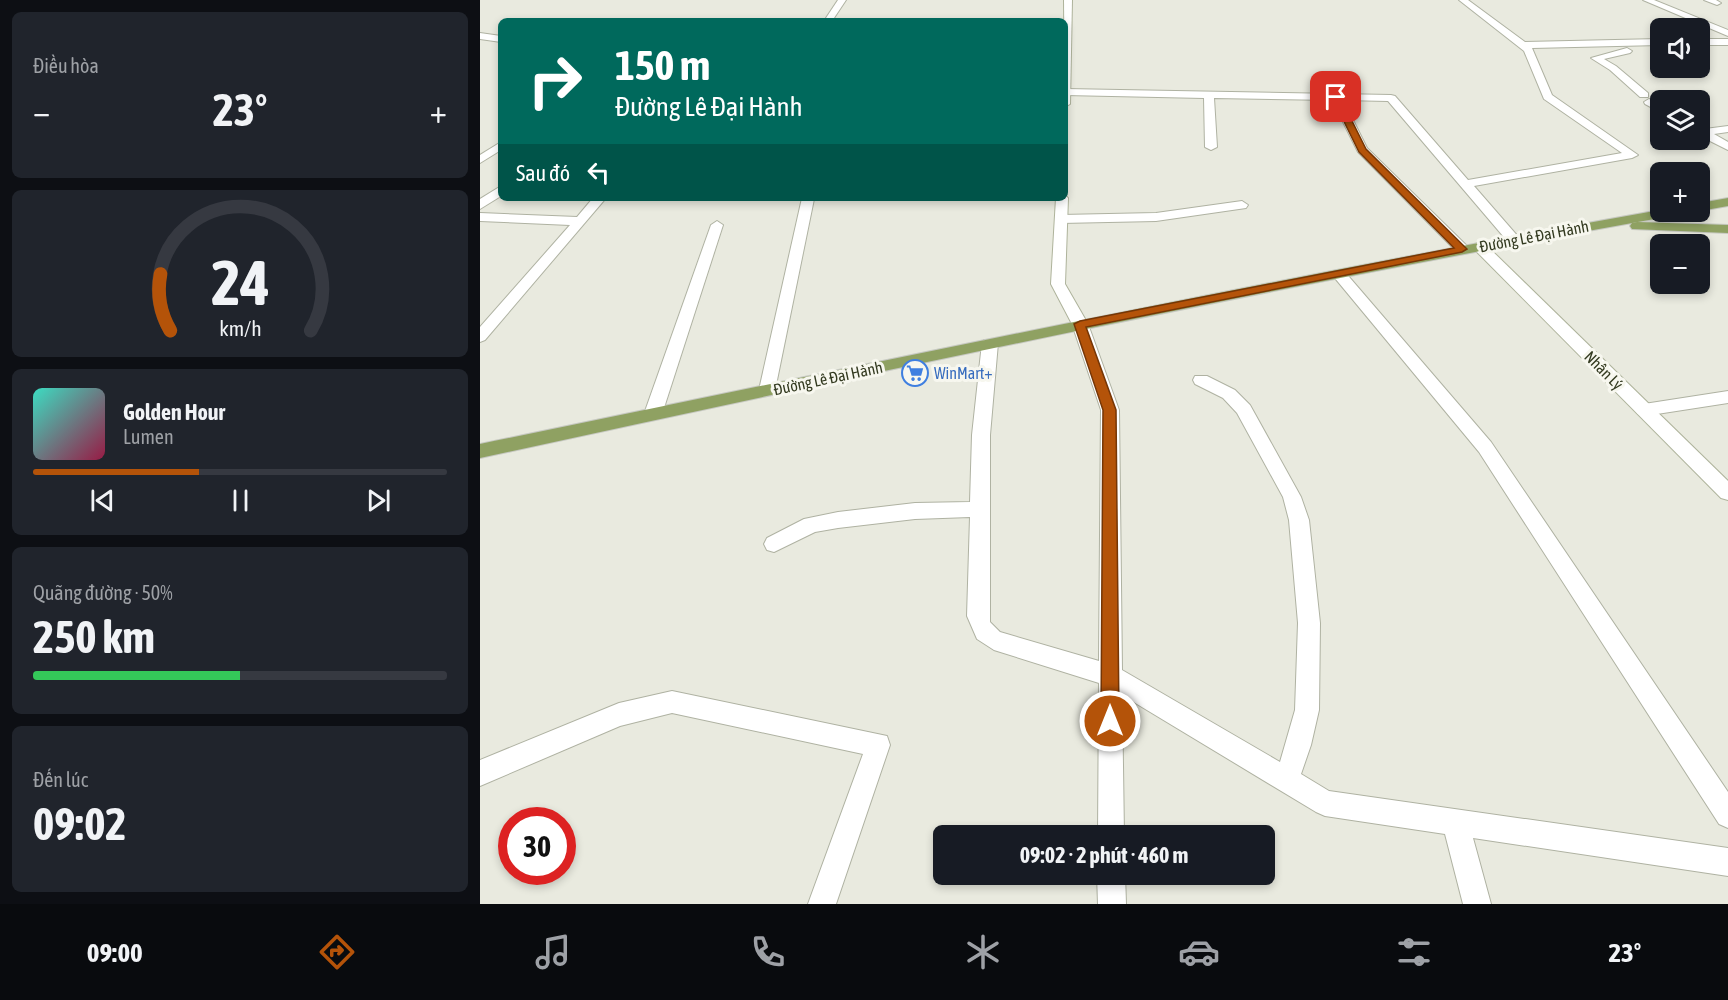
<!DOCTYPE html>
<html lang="vi">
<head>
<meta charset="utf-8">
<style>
	:root { --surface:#171b24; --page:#20242c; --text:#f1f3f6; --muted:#9ea1a6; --line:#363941; --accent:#b45309 }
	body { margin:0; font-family:"Asap Condensed",sans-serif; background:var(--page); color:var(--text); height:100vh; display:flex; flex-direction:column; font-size:22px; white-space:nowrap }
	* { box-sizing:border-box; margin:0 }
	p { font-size:20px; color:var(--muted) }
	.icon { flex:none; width:33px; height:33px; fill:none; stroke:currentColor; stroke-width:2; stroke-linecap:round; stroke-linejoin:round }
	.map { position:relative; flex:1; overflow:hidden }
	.panel { display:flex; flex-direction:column; gap:12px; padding:12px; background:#0d0f14; width:480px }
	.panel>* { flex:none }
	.top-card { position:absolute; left:18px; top:18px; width:570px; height:183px; border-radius:9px; box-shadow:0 3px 9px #0003; background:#00695c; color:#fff; overflow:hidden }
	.tools { position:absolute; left:1170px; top:18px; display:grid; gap:12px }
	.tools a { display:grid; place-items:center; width:60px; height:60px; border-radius:9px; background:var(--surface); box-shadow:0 3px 9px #0003; font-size:30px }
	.speed { position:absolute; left:18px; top:807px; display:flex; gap:12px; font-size:30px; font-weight:700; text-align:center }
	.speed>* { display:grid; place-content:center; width:78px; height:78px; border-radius:50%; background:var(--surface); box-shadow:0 3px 9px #0003; line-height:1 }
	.speed .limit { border:9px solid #d22; background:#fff; color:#111 }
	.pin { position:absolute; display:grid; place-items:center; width:51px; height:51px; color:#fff; margin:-26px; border-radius:12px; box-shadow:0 3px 9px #0006 }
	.me { position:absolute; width:66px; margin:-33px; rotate:0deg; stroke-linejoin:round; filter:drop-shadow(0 0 4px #0008) }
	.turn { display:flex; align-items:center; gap:21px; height:126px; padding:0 18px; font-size:27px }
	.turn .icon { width:78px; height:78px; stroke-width:2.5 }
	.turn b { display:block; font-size:42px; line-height:51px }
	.then { display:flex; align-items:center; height:57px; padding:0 18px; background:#0003; gap:12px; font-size:22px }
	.big { font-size:45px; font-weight:700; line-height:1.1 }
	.panel .card { flex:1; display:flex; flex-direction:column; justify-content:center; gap:9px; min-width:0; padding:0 21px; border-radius:9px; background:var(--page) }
	.panel .dial { align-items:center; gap:0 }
	.dial svg { height:156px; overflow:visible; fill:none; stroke:var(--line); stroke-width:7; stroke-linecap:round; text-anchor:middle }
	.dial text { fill:var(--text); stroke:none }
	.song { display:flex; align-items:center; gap:18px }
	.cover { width:72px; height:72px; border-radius:9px; background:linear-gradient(135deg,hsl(170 70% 55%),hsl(340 70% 35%)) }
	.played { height:6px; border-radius:3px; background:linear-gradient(90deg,var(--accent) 40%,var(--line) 40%) }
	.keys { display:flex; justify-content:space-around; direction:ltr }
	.heat { display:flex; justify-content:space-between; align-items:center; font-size:33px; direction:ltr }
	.charge { height:9px; border-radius:4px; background:linear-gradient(90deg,#34c759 50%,var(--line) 0) }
	.trip { position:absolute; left:453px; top:825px; width:342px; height:60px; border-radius:9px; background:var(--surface); box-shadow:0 3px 9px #0003; font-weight:700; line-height:60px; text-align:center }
	.dock { display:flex; height:96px; justify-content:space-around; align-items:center; background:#090b0e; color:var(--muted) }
	.dock .icon { width:42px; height:42px }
	.dock .selected { color:var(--accent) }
	.dock b { font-size:27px; color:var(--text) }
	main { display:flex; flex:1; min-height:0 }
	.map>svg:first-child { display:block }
</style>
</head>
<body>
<main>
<section class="panel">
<div class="card"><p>Điều hòa</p>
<div class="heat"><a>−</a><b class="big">23°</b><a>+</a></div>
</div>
<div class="card dial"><svg viewBox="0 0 100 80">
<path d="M14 69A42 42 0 1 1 86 69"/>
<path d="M14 69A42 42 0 0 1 9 40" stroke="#b45309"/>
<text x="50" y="56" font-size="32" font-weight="700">24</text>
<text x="50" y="72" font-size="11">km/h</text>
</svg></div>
<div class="card">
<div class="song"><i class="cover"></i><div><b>Golden Hour</b><p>Lumen</p></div></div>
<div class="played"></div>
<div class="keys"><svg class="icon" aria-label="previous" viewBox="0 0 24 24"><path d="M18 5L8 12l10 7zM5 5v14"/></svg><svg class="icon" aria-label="pause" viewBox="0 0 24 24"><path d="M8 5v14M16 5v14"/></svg><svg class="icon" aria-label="next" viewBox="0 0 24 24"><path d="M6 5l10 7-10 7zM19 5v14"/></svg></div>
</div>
<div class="card"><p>Quãng đường · 50%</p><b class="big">250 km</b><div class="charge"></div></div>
<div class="card"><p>Đến lúc</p><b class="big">09:02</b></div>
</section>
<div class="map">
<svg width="1248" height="904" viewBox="0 0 1248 904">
	<rect width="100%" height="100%" fill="#e9eadf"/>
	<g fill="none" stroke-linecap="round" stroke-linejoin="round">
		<defs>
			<g id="street">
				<polygon points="358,0 366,0 352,21 344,21"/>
				<polygon points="979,0 988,0 1045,42 1180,39 1180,45 1052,48 1072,95 1158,155 1152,158 994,186 1041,240 1034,244 1029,243 908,101 863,100 887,148 987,246 989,249 987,252 977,252 878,152 852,100 734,98 737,147 731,150 725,147 724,98 585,95 585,89 911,95 915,96 988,180 1142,153 1064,99 1044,51"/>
				<polygon points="1163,0 1174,0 1248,30 1248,36"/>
				<polygon points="1224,0 1236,0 1241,3 1237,5"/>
				<polygon points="0,33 21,36 21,42 0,39"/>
				<rect x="1220" y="39" width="28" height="6"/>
				<polygon points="1147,48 1152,51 1150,53 1124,59 1136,66 1168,93 1168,97 1160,97 1130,70 1111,58"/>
				<polygon points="1169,99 1180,105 1180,112 1165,104 1164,102"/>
				<polygon points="1248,126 1248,132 1234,134 1248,142 1248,150 1220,136 1220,128 1225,129"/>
				<polygon points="21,142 21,150 0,163 0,155"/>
				<polygon points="21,186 21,196 0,209 0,199"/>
				<polygon points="113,198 126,198 5,340 0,342 0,327 90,225 0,221 0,213 97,217"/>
				<polygon points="322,198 334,199 295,390 293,394 281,394 279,390"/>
				<polygon points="762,201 768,205 766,208 676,221 581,223 575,219 581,215 676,213"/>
				<polygon points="237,221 243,225 182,414 179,418 167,418 164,414 231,225"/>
				<polygon points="859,270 864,271 1011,442 1248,792 1248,828 1239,824 999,452 854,277 852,274 854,271"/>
				<polygon points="600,319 608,324 639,410 642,670 800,762 815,710 818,623 809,520 803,497 757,413 743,398 715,384 713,380 715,376 727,376 755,390 770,405 821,497 829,520 840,623 839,710 831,745 821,774 849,791 1248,848 1248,876 993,838 1011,904 983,904 965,834 845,816 836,812 642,695 644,836 618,836 619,683 514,650 497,639 487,616 490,517 435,519 358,528 335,532 294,552 287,550 284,544 287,538 324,519 358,512 435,503 490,502 492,435 502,343 504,340 516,340 518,343 510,435 510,622 520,632 619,661 621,410 592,324"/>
				<polygon points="1248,391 1248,403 1164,416 1158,414 1155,410 1158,406 1164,404"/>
				<polygon points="192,691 407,736 410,745 356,904 328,904 383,754 192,713 140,726 0,786 0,760 139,703"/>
				<polygon points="617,874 645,874 646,904 618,904"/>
			</g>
			<g id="secondary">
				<polygon points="584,0 592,0 590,104 585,107"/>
				<polygon points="585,195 588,198 585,284 608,324 600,329 592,324 571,284 576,198 585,198"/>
				<polygon points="999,242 1004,243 1248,481 1248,500 1241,498 994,249 992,246"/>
			</g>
			<g id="primary">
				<polygon points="1248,198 1248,206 1220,211 1220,203"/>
				<path d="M1180,210l17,2 -6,4c-399,71 -795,156 -1191,242v-14c393,-81 785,-164 1180,-234z"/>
				<polygon points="1157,222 1248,225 1248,233 1152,229 1150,226 1152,223"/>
			</g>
		</defs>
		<use href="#street" stroke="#afb2a2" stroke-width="2"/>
		<use href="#secondary" stroke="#aeb39b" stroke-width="2"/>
		<use href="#primary" stroke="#c6c8c1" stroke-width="2"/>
		<use href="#street" fill="#fff" fill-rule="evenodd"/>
		<use href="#secondary" fill="#fff" fill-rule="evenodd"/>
		<use href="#primary" fill="#8fa162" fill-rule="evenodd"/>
	</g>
	<polygon fill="#b45309" stroke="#753606" stroke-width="1.5" points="856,95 860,97 886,149 987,249 982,252 606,327 636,410 639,721 636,727 630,730 623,727 621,721 623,410 594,324 600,321 974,248 879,152 852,97"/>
	<defs>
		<symbol id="supermarket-ring" viewBox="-11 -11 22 22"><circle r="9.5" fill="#f7f7ef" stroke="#3f7fe0" stroke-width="1.5"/><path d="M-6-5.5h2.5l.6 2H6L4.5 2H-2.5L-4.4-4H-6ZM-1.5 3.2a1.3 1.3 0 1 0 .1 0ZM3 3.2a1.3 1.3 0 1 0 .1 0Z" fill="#3f7fe0"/></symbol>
	</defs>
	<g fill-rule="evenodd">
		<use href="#supermarket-ring" x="420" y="358" width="30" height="30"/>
	</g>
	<g text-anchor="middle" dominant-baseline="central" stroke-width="6" stroke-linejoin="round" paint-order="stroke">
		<g font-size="16" fill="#333a20" stroke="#f7f7ef">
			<text transform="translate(1054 236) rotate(-11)">Đường Lê Đại Hành</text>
			<text transform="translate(1124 370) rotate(45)">Nhân Lý</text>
			<text transform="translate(348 378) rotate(-12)">Đường Lê Đại Hành</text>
		</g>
		<g font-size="16" fill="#366cbe" stroke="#f7f7ef" text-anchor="start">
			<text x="454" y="373">WinMart+</text>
		</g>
	</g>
</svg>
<div class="tools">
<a><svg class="icon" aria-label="sound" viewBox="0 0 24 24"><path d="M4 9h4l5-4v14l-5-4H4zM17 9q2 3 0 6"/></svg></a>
<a><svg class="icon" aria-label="layers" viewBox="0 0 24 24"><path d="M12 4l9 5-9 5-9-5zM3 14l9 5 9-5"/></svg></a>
<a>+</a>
<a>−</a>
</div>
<div class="speed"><div class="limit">30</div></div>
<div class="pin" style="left:856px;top:97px;background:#d93025"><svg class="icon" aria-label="arrive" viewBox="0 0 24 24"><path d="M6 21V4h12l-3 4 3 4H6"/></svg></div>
<svg class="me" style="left:630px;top:721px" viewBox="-20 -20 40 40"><circle r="17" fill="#b45309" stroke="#fff" stroke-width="3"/><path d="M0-11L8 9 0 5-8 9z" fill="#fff"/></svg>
<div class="trip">09:02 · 2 phút · 460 m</div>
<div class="top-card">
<div class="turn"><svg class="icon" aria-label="right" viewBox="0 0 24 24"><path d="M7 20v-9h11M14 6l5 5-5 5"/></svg><div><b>150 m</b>Đường Lê Đại Hành</div></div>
<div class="then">Sau đó<svg class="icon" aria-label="left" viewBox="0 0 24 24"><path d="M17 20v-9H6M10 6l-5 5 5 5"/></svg></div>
</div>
</div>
</main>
<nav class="dock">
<b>09:00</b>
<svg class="icon selected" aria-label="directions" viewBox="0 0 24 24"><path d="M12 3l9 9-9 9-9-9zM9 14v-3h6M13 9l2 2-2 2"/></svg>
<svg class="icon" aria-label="music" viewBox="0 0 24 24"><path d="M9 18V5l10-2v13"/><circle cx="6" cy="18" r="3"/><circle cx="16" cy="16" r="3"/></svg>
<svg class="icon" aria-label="phone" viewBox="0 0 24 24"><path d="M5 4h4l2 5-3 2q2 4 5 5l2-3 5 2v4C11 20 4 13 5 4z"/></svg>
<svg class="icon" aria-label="climate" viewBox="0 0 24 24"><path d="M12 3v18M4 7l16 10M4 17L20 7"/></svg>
<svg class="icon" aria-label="car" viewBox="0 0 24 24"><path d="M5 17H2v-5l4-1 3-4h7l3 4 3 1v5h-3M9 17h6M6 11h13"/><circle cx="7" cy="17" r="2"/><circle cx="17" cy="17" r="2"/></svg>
<svg class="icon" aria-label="filters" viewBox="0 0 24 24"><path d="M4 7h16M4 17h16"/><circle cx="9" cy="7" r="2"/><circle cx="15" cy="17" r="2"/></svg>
<b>23°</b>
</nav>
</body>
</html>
